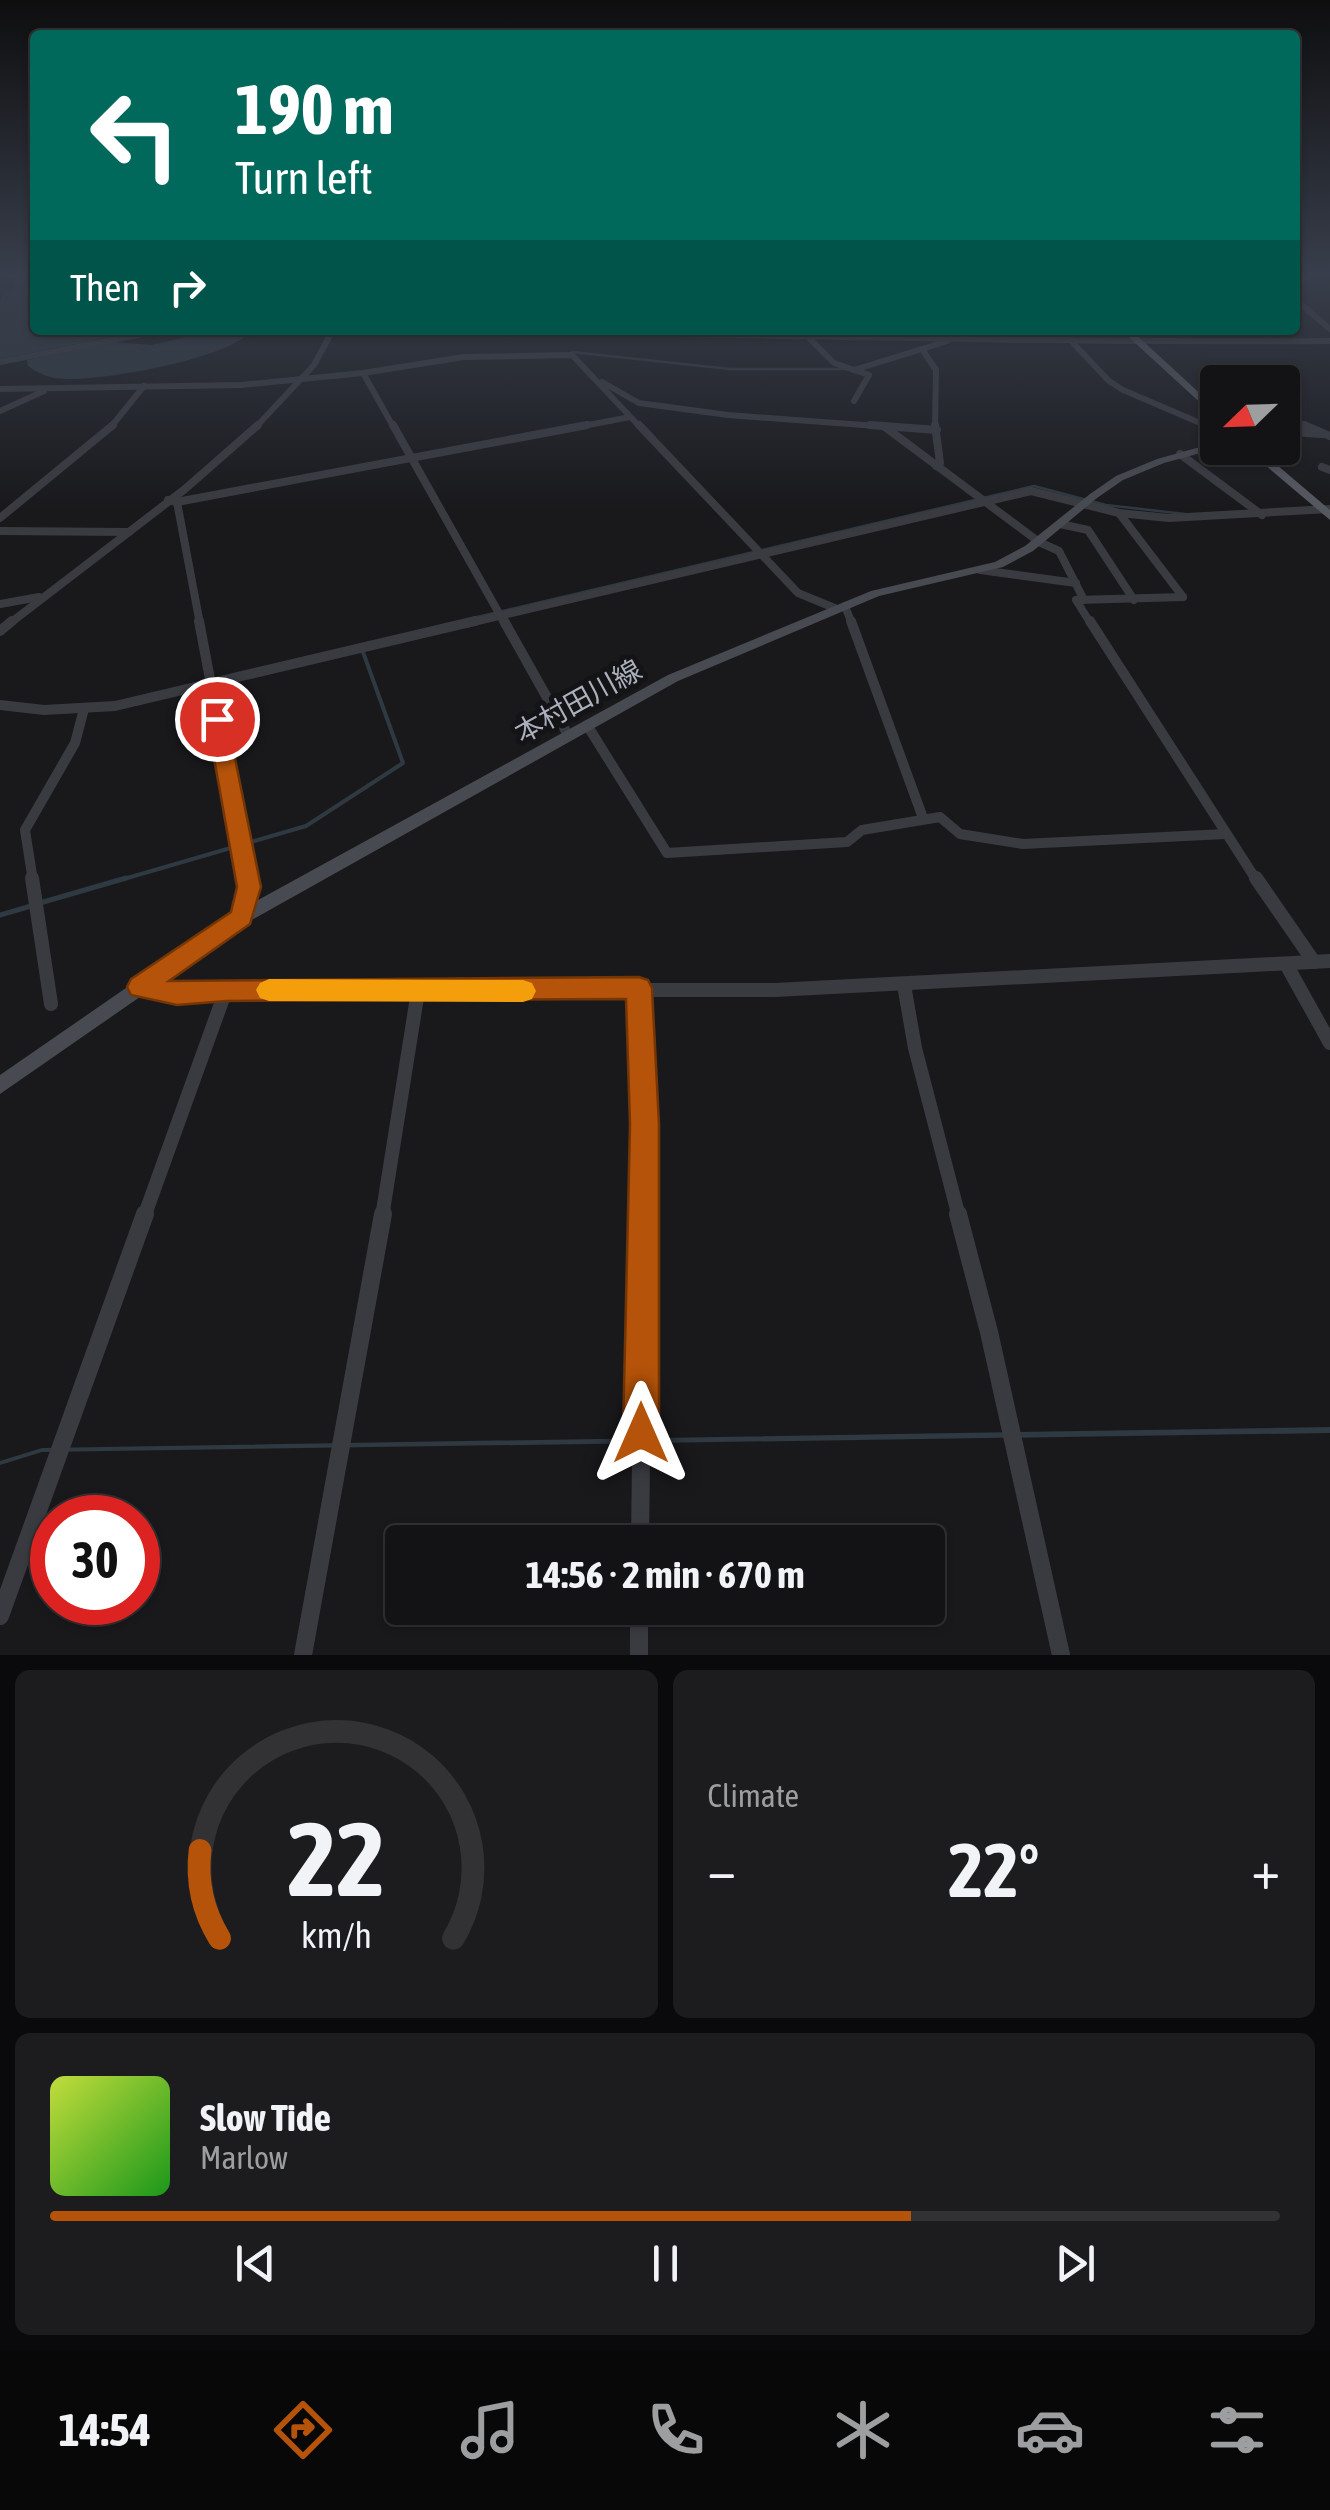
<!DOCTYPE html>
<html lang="en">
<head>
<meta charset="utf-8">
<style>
	:root { --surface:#131315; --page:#1c1c1e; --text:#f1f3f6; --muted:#9d9ea0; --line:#323234; --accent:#b45309 }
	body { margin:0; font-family:"Asap Condensed","Noto Sans JP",sans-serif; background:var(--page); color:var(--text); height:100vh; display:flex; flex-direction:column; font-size:38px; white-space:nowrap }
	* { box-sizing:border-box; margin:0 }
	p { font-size:32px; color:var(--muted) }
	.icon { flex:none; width:55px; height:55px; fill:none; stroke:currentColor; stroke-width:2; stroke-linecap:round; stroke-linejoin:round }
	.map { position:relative; height:1655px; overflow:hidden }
	.sheet { display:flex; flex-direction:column; gap:15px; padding:15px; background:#0a0a0c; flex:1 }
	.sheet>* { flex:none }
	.top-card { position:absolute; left:30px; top:30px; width:1270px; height:305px; border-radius:10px; box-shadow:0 2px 8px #0004,0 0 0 2px var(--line); background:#00695c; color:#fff; overflow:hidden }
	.needle { width:65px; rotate:247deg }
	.tools { position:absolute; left:1200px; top:365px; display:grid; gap:20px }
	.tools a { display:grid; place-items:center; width:100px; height:100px; border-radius:10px; background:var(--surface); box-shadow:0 2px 8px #0004,0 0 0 2px var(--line); font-size:50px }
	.speed { position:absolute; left:30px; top:1495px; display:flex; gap:20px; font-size:50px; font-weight:700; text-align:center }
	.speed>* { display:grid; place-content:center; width:130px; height:130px; border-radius:50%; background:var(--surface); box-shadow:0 2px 8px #0004,0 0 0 2px var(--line); line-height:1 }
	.speed .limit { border:15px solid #d22; background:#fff; color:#111 }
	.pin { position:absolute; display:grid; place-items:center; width:85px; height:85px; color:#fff; margin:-42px; border:5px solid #fff; border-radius:50%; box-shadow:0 2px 10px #0007 }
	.me { position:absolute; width:110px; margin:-55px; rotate:0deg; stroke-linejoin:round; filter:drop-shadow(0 0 8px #0008) }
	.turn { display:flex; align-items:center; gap:35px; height:210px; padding:0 40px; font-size:45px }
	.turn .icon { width:130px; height:130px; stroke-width:2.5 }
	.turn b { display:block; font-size:70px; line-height:85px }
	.then { display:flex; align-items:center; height:95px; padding:0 40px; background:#0003; gap:20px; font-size:38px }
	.big { font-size:75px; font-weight:700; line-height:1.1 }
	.sheet .card { flex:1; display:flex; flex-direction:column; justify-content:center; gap:15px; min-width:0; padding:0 35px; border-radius:15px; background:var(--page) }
	.sheet .dial { align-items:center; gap:0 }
	.dial svg { height:260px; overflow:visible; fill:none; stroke:var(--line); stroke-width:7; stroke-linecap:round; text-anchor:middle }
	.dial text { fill:var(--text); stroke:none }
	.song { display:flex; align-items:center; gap:30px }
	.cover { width:120px; height:120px; border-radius:15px; background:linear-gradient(135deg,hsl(70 70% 55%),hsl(120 70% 35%)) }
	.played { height:10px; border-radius:5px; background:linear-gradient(90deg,var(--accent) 70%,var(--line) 70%) }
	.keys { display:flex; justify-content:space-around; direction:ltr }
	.heat { display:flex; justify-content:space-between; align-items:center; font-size:55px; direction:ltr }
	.sheet .tiles { flex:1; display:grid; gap:15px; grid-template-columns:1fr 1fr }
	.card:last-child { grid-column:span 2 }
	.trip { position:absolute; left:385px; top:1525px; width:560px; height:100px; border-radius:10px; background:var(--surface); box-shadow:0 2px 8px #0004,0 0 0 2px var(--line); font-weight:700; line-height:100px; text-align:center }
	.tab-bar { display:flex; height:160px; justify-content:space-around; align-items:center; background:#080808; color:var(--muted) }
	.tab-bar .icon { width:70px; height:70px }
	.tab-bar .selected { color:var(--accent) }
	.tab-bar b { font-size:45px; color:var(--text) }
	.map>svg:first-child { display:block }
</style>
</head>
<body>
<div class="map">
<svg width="1330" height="1655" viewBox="0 0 1330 1655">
	<rect width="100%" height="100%" fill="#19191c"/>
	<g fill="#2e3941">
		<polygon points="2,276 35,276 35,330 114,330 120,335 0,359 0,301 4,292 16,288 13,278"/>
		<path d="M214,330l37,1c-22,28 -150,50 -187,48 -15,-1 -25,-5 -36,-13l-1,-6 86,-18 39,3z"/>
		<polygon points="1330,1427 1330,1433 42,1452 0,1465 0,1461 42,1448"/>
	</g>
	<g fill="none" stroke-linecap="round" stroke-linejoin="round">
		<g stroke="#2e3941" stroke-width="2.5">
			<polyline points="955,335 958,330"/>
			<polyline points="572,352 730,369 846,369"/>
			<polyline points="473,618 1034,486 1106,505 1185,514"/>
		</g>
		<polyline stroke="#2e3941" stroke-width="4" points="117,881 306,826 403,763 363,652"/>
		<g stroke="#2e3941" stroke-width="5">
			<polyline points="40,903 126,878"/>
			<polyline points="0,915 31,906"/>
		</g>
		<g stroke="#3a3b41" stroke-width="6">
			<polyline points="1295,279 1304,279"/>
			<polyline points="1295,299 1330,329"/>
			<path d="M449,330c294,4 587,13 881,11"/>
			<polyline points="808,337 834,363 869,375 854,401"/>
			<polyline points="1073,343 1109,381 1123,390 1212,428"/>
			<polyline points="0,362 163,330"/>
			<polyline points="854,370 922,349"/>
			<polyline points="363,373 394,428"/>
			<polyline points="602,382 639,403 728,415 904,428"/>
			<polyline points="0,389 241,385 363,373 464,357 572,355 641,428"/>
			<polyline points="0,411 44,391"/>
			<polyline points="1282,416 1310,428"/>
			<polyline points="110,428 144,386"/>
			<polyline points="255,428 314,365 333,330"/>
			<polyline points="573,428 630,417"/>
			<polyline points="935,428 936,370 922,349 947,341"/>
		</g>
		<g stroke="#3a3b41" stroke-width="8">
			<polyline points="393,425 505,624"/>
			<polyline points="639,425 798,593 837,609"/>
			<polyline points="870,425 937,430"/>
			<polyline points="935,425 940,463 936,466"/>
			<polyline points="1206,425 1218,430"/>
			<polyline points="1304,425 1330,436"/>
			<polyline points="885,427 1039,542 1059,551 1084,600"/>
			<polyline points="1291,432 1322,434"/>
			<polyline points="1180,454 1262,515"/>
			<polyline points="1322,467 1330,470"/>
			<polyline points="168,500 177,502 587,425"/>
			<polyline points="177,502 200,624"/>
			<polyline points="1119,513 1183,597"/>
			<polyline points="0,518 113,425"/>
			<polyline points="1060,524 1088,530 1134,600"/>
			<polyline points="0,531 129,532"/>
			<polyline points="980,570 1076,583"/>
			<polyline points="1076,600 1091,624"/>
			<polyline points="1077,600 1183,597"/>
			<polyline points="0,604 39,597"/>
			<polyline points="845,606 852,624"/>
			<polyline points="9,624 185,489 258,425"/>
			<polyline points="465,624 1031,491 1119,513 1169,518 1330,509"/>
		</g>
		<g stroke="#3a3b41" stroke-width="10">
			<polyline points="199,621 248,881"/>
			<polyline points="504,621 568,735"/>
			<polyline points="851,621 923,818"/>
			<polyline points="1090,621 1257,881"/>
			<polyline points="0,631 12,621"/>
			<polyline points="0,705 44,710 115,706 475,621"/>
			<polyline points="587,725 667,853 847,842 862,830 940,817 960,834 1023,844 1225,834"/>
			<polyline points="33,881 25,830 75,743 84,709"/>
		</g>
		<g stroke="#3a3b41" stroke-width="14">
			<polyline points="32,878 51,1004"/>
			<polyline points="1256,878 1314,962"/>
			<polyline points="242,917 247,878"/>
			<polyline points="1286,964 1330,1043"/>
			<polyline points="904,985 915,1048 959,1217"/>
			<polyline points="140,987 177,994 226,990 775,990 1330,961"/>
			<polyline points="639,988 645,1124 644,1217"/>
			<polyline points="144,1217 226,990"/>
			<polyline points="382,1217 418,991"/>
		</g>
		<g stroke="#3a3b41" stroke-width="18">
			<polyline points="958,1214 989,1332 1061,1655"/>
			<polyline points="640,1542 644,1214"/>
			<polyline points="639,1608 639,1655"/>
			<polyline points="0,1616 145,1214"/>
			<polyline points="303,1655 383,1214"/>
		</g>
		<polygon fill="#484a51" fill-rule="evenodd" points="1218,442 1219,448 1164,463 1123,480 1097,498 1033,551 1003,567 879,596 678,681 248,922 0,1094 0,1075 236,912 668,675 871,591 995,562 1025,546 1090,494 1116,476 1157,459"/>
		<g fill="#565860" fill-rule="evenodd">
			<polygon points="1121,330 1131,330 1218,410 1218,419"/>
			<polygon points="1245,448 1257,448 1330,510 1330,520"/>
		</g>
	</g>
	<linearGradient id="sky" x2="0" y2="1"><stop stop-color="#0e0e0f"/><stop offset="0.54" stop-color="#383e4b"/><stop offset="1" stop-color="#383e4b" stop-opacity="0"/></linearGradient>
	<rect width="1330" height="508" fill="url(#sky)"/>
	<polygon fill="#b45309" stroke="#753606" stroke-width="2.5" points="217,712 227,719 261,887 250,924 169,981 639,977 648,980 652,988 659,1124 659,1433 654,1446 641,1451 629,1446 623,1433 630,1124 626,999 226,1001 177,1005 131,995 127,987 131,979 231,912 237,887 207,719"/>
	<polygon fill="#f59e0b" points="269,979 523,980 532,983 536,991 532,999 523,1002 269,1001 260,998 256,990 260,983"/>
	<g text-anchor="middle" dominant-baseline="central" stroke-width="10" stroke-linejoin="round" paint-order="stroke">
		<g font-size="28" fill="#abb0bc" stroke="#141417">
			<text transform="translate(578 701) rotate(-29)">本村田川線</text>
		</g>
	</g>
</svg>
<div class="tools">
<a><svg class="needle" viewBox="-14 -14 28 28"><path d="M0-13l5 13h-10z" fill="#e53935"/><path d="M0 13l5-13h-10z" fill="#9d9ea0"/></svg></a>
</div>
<div class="speed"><div class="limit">30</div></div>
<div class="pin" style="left:217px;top:719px;background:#d93025"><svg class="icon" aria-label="arrive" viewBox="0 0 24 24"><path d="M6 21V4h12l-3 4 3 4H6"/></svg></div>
<svg class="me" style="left:641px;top:1433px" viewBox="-20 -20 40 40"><path d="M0-17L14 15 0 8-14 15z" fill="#b45309" stroke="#fff" stroke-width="4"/></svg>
<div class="trip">14:56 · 2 min · 670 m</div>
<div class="top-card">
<div class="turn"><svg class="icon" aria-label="left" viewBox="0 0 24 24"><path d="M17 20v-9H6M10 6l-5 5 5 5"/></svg><div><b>190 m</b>Turn left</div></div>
<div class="then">Then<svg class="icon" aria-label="right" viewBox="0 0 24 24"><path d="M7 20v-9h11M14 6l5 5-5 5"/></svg></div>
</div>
</div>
<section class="sheet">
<div class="tiles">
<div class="card dial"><svg viewBox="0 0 100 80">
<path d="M14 69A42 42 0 1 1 86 69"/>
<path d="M14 69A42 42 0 0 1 8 42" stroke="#b45309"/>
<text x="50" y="56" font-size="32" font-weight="700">22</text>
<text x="50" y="72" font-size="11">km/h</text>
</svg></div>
<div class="card"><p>Climate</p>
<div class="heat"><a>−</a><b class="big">22°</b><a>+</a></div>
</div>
<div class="card">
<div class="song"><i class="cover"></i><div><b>Slow Tide</b><p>Marlow</p></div></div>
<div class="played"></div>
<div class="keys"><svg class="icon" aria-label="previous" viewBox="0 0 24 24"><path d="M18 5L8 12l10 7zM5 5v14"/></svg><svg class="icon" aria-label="pause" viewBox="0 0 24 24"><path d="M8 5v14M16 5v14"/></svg><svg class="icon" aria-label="next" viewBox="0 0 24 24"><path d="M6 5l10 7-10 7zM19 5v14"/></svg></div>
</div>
</div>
</section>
<nav class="tab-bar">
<b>14:54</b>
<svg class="icon selected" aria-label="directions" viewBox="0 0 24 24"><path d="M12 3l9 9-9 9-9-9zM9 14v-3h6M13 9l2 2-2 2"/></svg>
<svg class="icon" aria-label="music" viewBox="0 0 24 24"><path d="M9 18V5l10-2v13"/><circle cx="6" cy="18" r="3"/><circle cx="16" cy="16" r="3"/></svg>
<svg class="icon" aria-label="phone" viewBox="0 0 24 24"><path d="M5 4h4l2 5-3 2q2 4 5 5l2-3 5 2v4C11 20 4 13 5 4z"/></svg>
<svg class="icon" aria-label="climate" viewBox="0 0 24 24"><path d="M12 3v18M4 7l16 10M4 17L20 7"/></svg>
<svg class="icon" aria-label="car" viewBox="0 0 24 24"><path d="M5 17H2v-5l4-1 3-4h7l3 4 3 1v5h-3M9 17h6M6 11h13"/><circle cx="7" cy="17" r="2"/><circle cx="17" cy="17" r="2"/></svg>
<svg class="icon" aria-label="filters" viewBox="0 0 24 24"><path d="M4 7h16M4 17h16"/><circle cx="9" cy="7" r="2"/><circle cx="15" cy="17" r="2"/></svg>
</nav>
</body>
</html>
